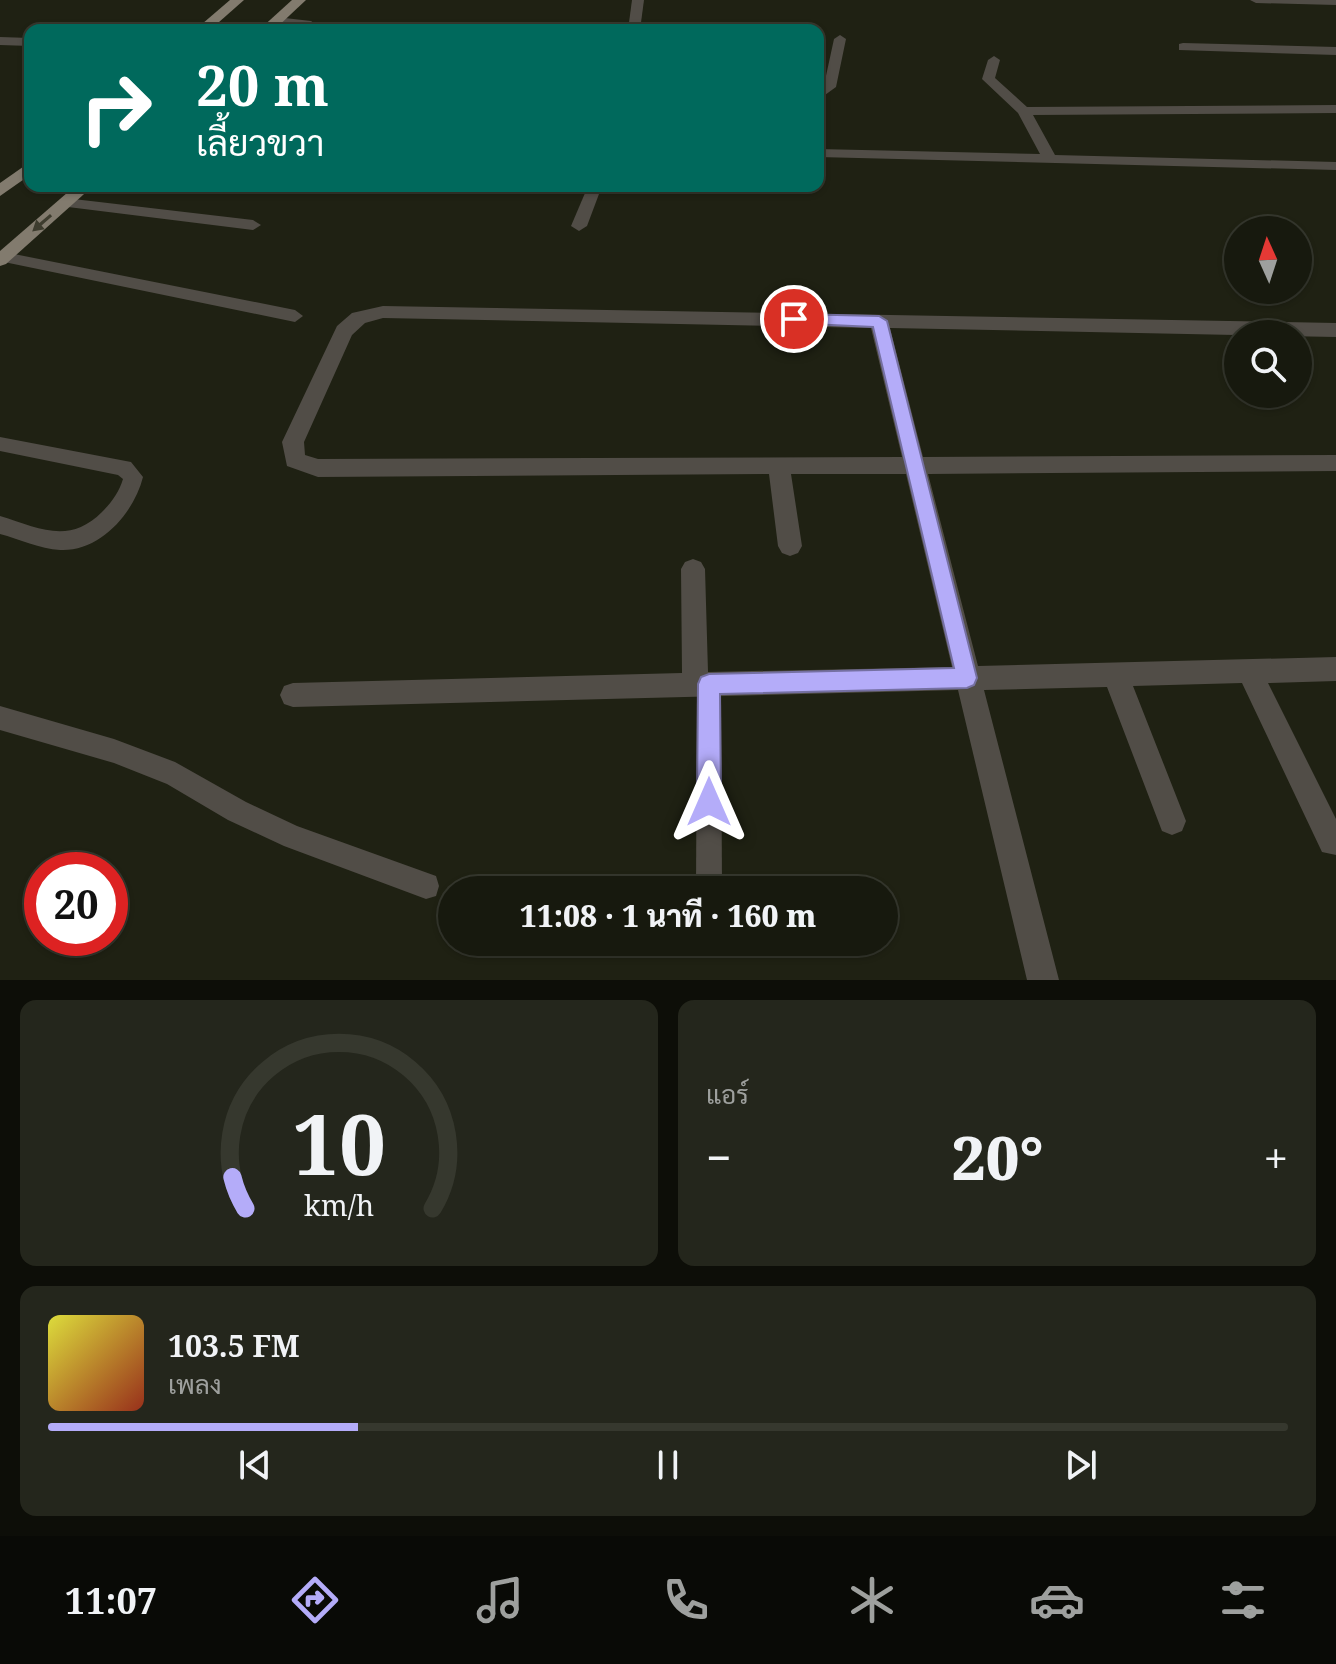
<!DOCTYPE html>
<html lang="th">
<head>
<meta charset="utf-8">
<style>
	:root { --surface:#17190e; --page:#24261c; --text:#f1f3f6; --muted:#9ea09e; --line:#36382e; --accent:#b4acf9 }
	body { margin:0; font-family:"Noto Serif",Sarabun,serif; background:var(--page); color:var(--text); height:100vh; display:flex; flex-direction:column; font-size:30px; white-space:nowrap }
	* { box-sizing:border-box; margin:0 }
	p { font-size:26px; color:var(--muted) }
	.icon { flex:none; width:44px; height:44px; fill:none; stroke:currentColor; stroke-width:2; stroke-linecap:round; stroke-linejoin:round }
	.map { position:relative; height:980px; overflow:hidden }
	.sheet { display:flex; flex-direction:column; gap:20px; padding:20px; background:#0d0e08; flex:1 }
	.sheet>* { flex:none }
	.guide { position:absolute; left:24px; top:24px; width:800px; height:168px; border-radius:16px; box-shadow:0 2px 6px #0004,0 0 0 2px var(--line); background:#00695c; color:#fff; overflow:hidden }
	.needle { width:52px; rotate:357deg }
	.controls { position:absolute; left:1224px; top:216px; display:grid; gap:16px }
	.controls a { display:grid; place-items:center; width:88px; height:88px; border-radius:50%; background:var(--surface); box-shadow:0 2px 6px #0004,0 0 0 2px var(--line); font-size:40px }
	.speed { position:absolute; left:24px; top:852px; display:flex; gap:16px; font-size:40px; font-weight:700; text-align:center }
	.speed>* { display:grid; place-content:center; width:104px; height:104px; border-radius:50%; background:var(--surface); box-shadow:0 2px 6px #0004,0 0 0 2px var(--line); line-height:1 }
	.speed .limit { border:12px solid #d22; background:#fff; color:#111 }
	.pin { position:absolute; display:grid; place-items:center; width:68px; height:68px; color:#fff; margin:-34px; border:4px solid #fff; border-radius:50%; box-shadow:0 2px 8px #0007 }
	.me { position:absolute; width:88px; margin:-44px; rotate:0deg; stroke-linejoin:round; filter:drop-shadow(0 0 6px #0008) }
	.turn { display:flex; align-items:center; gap:28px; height:168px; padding:0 40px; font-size:36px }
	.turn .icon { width:104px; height:104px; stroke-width:2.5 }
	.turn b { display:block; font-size:56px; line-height:68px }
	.big { font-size:60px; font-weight:800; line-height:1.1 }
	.sheet .card { flex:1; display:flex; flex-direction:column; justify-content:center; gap:12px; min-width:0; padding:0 28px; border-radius:16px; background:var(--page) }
	.sheet .dial { align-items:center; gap:0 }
	.dial svg { height:208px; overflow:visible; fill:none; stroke:var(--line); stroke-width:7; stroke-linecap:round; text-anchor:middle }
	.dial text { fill:var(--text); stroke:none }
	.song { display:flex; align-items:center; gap:24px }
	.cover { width:96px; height:96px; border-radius:12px; background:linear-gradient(135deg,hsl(60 70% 55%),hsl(10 70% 35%)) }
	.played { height:8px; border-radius:4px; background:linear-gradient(90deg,var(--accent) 25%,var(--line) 25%) }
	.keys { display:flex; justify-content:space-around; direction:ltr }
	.heat { display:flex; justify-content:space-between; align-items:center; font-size:44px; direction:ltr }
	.sheet .tiles { flex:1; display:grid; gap:20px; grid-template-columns:1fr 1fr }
	.card:last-child { grid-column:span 2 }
	.trip { position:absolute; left:438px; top:876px; width:460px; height:80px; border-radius:40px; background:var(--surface); box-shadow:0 2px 6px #0004,0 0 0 2px var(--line); font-weight:800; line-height:80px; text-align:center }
	.dock { display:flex; height:128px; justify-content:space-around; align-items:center; background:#090a06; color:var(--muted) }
	.dock .icon { width:56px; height:56px }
	.dock .on { color:var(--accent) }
	.dock b { font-size:36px; color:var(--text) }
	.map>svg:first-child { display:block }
</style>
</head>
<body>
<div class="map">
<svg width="1336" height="980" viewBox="0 0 1336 980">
	<rect width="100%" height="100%" fill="#1f2113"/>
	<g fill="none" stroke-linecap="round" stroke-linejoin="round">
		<g fill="#514d47" fill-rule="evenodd">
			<polygon points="632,0 644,0 640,30 628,30"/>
			<polygon points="1250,0 1336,0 1336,5 1256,3"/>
			<polygon points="276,17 311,21 323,30 272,24 270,21"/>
			<polygon points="840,35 846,39 836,87 818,100 818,90 824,85 834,39"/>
			<polygon points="0,37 30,38 30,46 0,45"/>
			<polygon points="1183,43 1336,47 1336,55 1179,50 1179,44"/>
			<polygon points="994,56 1000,60 995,78 1027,107 1336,105 1336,113 1033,115 1055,155 1336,162 1336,170 818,157 818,149 1040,154 1018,113 982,79 988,60"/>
			<polygon points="588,186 602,186 587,226 579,231 571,226"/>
			<polygon points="65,198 253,220 261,225 253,230 60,206 60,200"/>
			<polygon points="4,252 295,310 303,316 295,322 4,262 0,261 0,253"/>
			<path d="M0,437l131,25 12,15c-9,36 -43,75 -83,73 -20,-1 -41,-11 -60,-16v-18c39,12 69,29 102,-4 10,-10 17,-20 21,-33l-5,-4 -118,-24z"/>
			<polygon points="709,673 717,676 721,684 722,890 696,890 697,684 701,676"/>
			<polygon points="0,706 114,739 175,762 246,802 297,826 436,876 439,886 436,896 426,899 284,846 228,820 167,784 114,763 0,730"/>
		</g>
		<path fill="#514d47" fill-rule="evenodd" d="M383,306l953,17v14l-446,-9 33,129 413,-2v16l-408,3 50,192 358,-9v24l-68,2 68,136v36l-14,-3 -80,-169 -109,3 53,135 -4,10 -10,4 -10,-4 -55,-144 -123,3 75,290h-32l-69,-290 -665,17 -9,-3 -4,-9 4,-9 9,-3 389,-10 -1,-104 4,-7 8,-3 8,3 4,7 3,103 244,-5 -46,-193h-115l11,72 -4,7 -8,3 -8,-3 -4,-7 -9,-72 -451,3 -31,-11 -5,-24 55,-116 15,-13zM383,318l488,10 31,129 -584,2 -13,-4 -1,-13 48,-107 13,-12z"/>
		<g fill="#827b6e" fill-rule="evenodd">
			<polygon points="230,0 244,0 210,30 195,30"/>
			<polygon points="292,0 306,0 274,30 259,30"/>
			<polygon points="30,162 30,175 0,196 0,183"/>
			<polygon points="75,186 93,186 6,264 0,266 0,251"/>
		</g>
	</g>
	<defs><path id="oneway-solid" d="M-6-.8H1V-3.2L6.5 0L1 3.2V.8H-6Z" transform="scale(2)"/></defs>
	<use fill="#3d3c2e" href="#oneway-solid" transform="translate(42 223) rotate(139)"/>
	<polygon fill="#b4acf9" stroke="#7570a2" stroke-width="2" points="794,314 879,316 887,321 977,678 974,685 967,688 720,694 721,802 717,810 709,813 701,810 697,802 698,684 701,677 709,674 954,668 873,327 789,323 789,316"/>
</svg>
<div class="controls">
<a><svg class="needle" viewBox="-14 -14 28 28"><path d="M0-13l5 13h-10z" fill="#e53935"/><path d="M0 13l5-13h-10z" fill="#9ea09e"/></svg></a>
<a><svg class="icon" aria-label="search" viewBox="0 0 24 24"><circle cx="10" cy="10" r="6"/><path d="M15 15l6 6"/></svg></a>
</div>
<div class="speed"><div class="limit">20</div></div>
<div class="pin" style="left:794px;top:319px;background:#d93025"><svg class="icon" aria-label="arrive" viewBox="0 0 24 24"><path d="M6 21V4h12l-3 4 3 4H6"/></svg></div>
<svg class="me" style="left:709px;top:802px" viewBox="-20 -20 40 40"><path d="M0-17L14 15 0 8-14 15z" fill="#b4acf9" stroke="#fff" stroke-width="4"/></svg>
<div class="trip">11:08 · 1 นาที · 160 m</div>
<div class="guide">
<div class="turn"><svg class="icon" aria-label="right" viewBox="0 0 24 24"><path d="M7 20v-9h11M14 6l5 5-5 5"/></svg><div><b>20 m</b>เลี้ยวขวา</div></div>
</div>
</div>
<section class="sheet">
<div class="tiles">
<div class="card dial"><svg viewBox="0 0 100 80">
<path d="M14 69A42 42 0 1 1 86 69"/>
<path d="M14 69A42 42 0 0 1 9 57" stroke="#b4acf9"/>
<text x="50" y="56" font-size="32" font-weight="700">10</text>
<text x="50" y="72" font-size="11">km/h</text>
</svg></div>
<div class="card"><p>แอร์</p>
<div class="heat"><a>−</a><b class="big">20°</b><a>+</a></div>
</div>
<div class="card">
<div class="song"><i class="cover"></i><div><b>103.5 FM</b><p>เพลง</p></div></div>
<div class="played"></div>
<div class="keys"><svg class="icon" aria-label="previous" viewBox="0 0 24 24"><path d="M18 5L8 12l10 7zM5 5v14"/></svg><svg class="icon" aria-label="pause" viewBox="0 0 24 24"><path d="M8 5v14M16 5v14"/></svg><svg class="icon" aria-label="next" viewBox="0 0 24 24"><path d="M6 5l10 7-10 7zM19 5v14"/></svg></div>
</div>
</div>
</section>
<nav class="dock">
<b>11:07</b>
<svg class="icon on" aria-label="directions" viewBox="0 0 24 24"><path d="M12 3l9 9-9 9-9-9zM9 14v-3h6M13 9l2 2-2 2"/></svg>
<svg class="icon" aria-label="music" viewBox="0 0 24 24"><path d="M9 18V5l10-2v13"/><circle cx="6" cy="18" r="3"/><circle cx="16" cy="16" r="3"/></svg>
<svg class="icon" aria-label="phone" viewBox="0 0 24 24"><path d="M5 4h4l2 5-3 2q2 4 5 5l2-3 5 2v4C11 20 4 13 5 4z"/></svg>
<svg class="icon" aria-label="climate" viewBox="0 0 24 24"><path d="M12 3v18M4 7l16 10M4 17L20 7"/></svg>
<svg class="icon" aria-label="car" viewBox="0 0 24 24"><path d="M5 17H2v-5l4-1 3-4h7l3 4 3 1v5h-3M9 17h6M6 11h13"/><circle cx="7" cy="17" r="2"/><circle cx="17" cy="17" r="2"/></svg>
<svg class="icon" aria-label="filters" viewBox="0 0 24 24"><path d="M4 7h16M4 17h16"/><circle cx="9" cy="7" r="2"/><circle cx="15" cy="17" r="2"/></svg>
</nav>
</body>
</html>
